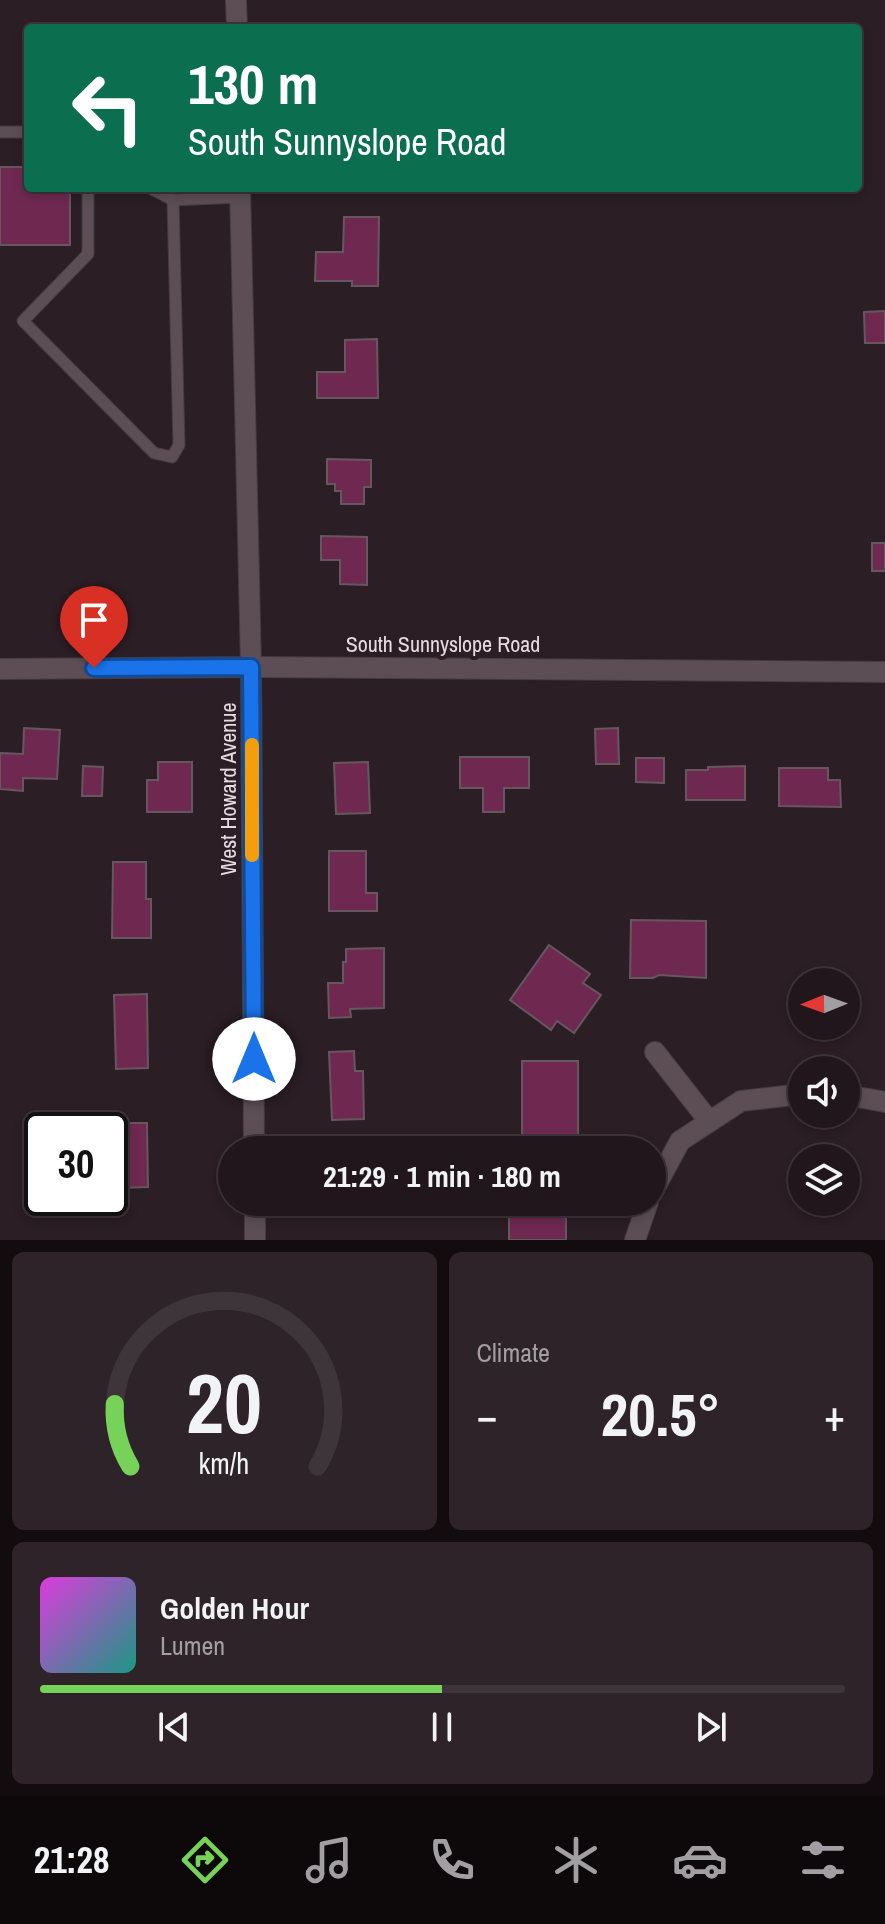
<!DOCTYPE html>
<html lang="en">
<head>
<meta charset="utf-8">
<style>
	:root { --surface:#20161b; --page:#2d2328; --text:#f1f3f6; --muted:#a29fa3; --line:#3d353a; --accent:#77d259 }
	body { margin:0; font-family:"Archivo Narrow",sans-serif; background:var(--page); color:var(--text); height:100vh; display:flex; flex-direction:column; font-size:30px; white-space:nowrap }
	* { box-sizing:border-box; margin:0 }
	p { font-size:26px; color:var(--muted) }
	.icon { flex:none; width:44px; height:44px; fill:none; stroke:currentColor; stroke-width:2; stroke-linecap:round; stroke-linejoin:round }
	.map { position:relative; height:1240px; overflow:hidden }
	.drawer { display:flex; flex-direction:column; gap:12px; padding:12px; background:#120c0f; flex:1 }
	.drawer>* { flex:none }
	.top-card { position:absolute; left:24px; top:24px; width:838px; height:168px; border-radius:8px; box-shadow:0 4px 12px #0003,0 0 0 2px var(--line); background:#0b6e4f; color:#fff; overflow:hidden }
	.needle { width:52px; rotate:269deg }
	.tools { position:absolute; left:788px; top:968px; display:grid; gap:16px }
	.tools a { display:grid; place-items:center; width:72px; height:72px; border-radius:50%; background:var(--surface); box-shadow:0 4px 12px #0003,0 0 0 2px var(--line); font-size:40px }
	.speed { position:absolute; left:24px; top:1112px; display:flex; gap:16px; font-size:40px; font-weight:700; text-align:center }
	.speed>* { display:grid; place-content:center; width:104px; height:104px; border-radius:50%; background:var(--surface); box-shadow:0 4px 12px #0003,0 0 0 2px var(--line); line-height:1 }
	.speed .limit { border:4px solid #111; border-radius:12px; background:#fff; color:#111 }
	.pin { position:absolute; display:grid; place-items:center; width:68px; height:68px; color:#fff; margin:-82px -34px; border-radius:50% 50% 50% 0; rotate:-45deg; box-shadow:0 0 8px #0007 }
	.pin .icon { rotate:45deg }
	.me { position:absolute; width:88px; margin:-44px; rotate:0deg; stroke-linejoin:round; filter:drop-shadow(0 0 6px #0008) }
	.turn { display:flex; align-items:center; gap:28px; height:168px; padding:0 32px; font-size:36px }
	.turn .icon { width:104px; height:104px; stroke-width:2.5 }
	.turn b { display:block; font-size:56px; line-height:68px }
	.big { font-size:60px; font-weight:800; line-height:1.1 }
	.drawer .tile { flex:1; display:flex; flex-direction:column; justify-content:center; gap:12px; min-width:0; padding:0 28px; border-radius:12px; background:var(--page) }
	.drawer .dial { align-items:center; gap:0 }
	.dial svg { height:208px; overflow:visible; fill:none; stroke:var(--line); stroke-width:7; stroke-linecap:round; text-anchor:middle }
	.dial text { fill:var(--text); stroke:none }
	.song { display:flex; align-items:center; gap:24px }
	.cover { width:96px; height:96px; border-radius:12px; background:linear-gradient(135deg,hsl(300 70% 55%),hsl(170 70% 35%)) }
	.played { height:8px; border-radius:4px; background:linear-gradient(90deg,var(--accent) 50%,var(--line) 50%) }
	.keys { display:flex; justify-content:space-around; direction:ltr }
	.heat { display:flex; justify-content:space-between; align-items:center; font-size:44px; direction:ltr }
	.drawer .tiles { flex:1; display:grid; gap:12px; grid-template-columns:1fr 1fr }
	.tile:last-child { grid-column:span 2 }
	.trip { position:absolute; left:218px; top:1136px; width:448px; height:80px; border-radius:40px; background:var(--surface); box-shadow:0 4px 12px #0003,0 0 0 2px var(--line); font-weight:800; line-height:80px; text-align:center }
	.tab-bar { display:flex; height:128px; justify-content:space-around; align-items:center; background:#0d090b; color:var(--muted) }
	.tab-bar .icon { width:56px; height:56px }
	.tab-bar .selected { color:var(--accent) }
	.tab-bar b { font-size:36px; color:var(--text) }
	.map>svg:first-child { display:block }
</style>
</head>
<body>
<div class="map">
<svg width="885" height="1240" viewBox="0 0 885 1240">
	<rect width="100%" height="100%" fill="#2b1e24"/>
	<g fill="#6f2951" stroke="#66575e" stroke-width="2">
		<polygon points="0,167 28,167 28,188 70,188 70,245 0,245"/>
		<polygon points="344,217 379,217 378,286 352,286 352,281 315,281 316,252 343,252"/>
		<polygon points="885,311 885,343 865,343 864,312"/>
		<polygon points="377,339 378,398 317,398 317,372 345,372 345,340"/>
		<polygon points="327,459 371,460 371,487 364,487 364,504 341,504 341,491 335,491 335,484 327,484"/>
		<polygon points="321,536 367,537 367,585 340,584 340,560 321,560"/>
		<rect x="872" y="543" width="13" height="28"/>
		<polygon points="24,728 60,730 57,779 23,778 23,791 0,789 0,753 23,754"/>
		<polygon points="618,728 619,764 596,764 595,729"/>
		<polygon points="460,757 529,757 529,788 504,788 504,812 483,812 483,788 460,788"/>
		<polygon points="636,758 664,758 664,783 636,782"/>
		<polygon points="158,762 192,762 192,812 147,812 147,780 158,780"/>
		<polygon points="368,762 370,813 336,814 334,763"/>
		<polygon points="83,766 103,767 102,796 82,796"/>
		<polygon points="745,766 745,800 686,800 686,770 708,770 708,767"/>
		<polygon points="779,768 828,768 828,780 840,780 841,807 779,806"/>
		<polygon points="329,851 366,851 366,893 377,893 377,911 329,911"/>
		<polygon points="113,862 146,862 146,899 151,899 151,938 112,938"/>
		<polygon points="631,920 706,921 706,978 659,975 653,978 630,978"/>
		<polygon points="549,945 590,974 583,983 601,995 574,1033 557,1021 551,1030 510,1000"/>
		<polygon points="384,948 384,1008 350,1009 351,1017 329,1018 328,983 343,983 343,962 346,962 346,949"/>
		<polygon points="147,994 148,1068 116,1069 114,995"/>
		<polygon points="354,1051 355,1071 363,1071 364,1119 332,1120 329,1052"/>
		<rect x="522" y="1061" width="56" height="77"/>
		<polygon points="117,1123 147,1123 148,1187 118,1188"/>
		<rect x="509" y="1202" width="57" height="38"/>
	</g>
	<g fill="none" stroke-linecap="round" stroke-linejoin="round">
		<defs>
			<g id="service">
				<polyline points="0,132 28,132"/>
				<polyline points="88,188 88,254 23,321 154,453 172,457 179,445 173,200"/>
				<polyline points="150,188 173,200 241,197"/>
			</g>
			<g id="minor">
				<polyline points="251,667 254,1150"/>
				<polyline points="655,1052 709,1121"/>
				<polyline points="846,1095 885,1102"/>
				<polyline points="652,1193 680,1141 741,1101 802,1094"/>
				<polyline points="255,1202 255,1240"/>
				<polyline points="635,1240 648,1202"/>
			</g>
			<g id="tertiary">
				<polyline points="236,0 237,28"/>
				<polyline points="240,188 251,667"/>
				<polyline points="0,669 251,667 885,672"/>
			</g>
		</defs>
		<use href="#service" stroke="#453b40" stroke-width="13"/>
		<use href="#minor" stroke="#453b40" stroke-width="22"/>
		<use href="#tertiary" stroke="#453b40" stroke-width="22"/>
		<use href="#service" stroke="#5d4e55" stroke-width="11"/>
		<use href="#minor" stroke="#5d4e55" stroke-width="20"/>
		<use href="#tertiary" stroke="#5d4e55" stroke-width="20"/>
	</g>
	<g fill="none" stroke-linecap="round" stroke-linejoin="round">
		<defs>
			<polyline id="route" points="94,668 251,667 254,1059"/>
		</defs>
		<use href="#route" stroke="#114b97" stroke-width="20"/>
		<use href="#route" stroke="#1a73e8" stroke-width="14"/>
		<polyline stroke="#f59e0b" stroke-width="14" points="252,745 252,855"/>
	</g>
	<g text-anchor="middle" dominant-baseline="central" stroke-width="8" stroke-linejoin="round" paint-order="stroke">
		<g font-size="22" fill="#e5dbe0" stroke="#2b1e24">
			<text x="443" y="644">South Sunnyslope Road</text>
			<text transform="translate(228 789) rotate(-90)">West Howard Avenue</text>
		</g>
	</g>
</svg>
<div class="tools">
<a><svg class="needle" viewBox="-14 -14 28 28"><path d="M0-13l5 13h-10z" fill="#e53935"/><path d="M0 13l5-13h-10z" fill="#a29fa3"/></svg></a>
<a><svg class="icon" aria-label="sound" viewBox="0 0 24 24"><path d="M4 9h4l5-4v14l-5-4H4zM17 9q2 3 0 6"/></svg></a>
<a><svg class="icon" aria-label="layers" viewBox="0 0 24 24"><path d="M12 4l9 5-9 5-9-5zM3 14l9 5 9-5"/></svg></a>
</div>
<div class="speed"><div class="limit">30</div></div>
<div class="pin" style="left:94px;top:668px;background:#d93025"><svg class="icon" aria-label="arrive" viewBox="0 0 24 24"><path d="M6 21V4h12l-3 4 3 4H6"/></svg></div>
<svg class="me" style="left:254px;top:1059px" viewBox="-20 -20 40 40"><circle r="19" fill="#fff"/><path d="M0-13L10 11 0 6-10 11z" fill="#1a73e8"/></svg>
<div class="trip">21:29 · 1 min · 180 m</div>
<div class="top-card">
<div class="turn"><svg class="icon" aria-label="left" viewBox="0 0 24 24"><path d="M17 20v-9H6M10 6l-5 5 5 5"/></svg><div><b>130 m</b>South Sunnyslope Road</div></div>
</div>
</div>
<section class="drawer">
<div class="tiles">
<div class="tile dial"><svg viewBox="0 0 100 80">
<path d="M14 69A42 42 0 1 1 86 69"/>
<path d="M14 69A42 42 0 0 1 8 45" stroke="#77d259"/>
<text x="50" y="56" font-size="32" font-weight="700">20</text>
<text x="50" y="72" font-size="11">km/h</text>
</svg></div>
<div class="tile"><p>Climate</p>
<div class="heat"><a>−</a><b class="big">20.5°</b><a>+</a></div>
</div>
<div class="tile">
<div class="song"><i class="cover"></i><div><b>Golden Hour</b><p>Lumen</p></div></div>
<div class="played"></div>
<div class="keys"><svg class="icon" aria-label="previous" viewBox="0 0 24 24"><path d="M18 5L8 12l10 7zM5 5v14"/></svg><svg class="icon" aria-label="pause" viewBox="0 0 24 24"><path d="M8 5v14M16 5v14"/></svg><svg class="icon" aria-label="next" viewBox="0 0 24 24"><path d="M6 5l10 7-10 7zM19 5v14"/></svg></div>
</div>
</div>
</section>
<nav class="tab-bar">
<b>21:28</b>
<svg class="icon selected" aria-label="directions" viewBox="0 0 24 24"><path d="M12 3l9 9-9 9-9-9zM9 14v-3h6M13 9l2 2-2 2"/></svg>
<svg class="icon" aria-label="music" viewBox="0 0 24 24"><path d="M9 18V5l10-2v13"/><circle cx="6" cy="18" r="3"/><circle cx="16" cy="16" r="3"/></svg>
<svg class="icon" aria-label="phone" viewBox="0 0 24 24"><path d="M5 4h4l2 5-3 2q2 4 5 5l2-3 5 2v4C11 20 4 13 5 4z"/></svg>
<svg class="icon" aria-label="climate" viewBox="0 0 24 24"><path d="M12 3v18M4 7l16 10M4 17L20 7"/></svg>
<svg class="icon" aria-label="car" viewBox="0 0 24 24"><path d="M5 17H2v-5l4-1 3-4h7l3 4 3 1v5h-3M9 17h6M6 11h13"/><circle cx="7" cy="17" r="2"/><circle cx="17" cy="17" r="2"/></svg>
<svg class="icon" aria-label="filters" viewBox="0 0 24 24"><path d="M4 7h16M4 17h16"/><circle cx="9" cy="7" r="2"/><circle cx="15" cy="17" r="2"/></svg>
</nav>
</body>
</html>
